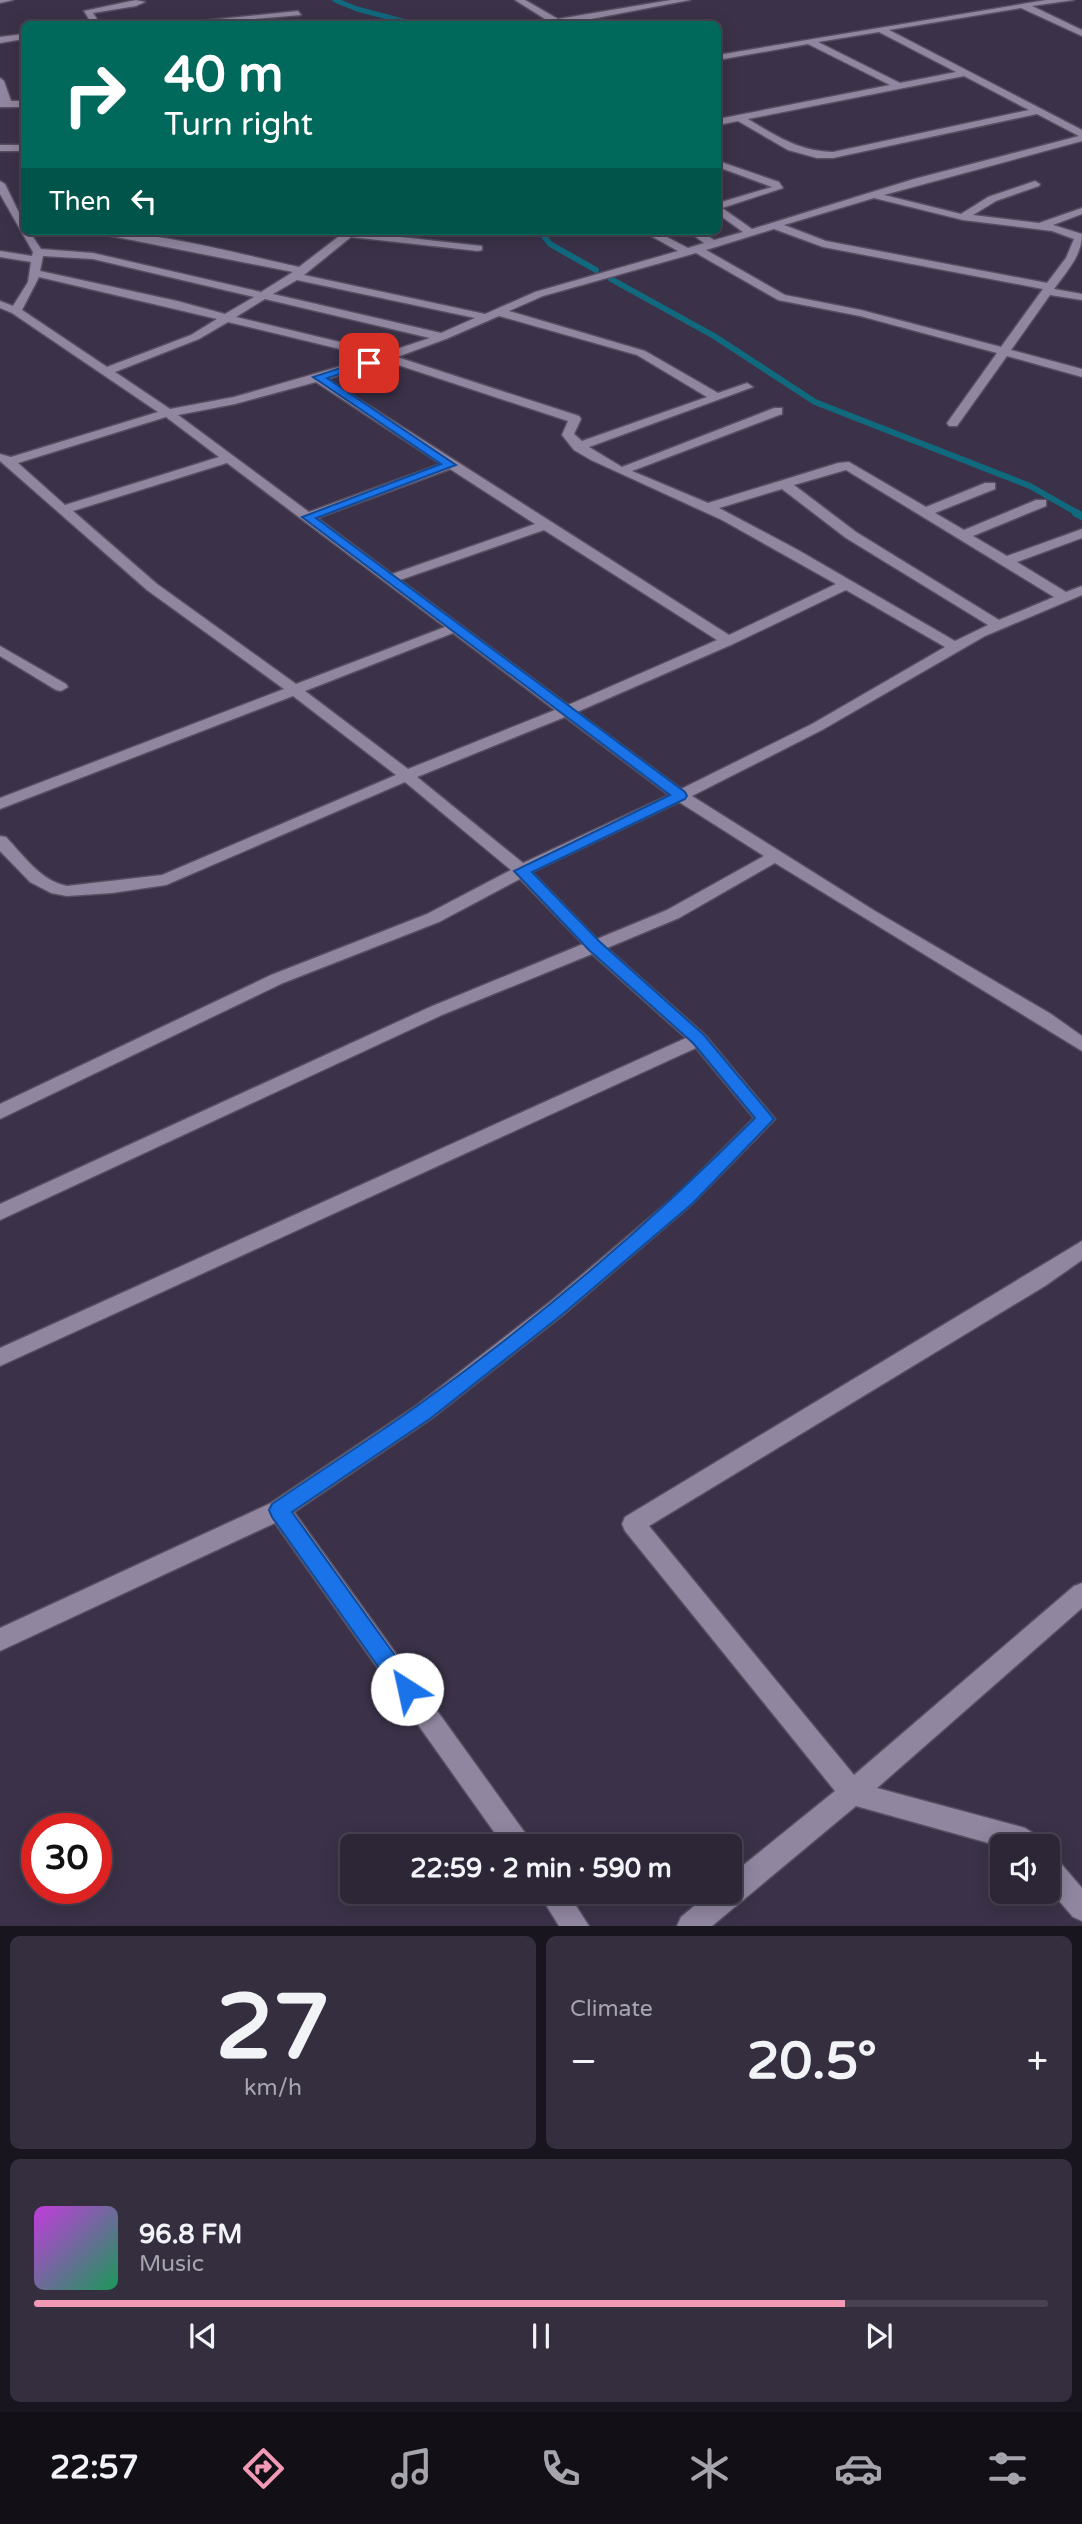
<!DOCTYPE html>
<html lang="en">
<head>
<meta charset="utf-8">
<style>
	:root { --surface:#2c2637; --page:#342e3f; --text:#f1f3f6; --muted:#a6a5ad; --line:#484352; --accent:#f09ab5 }
	body { margin:0; font-family:"Varela Round",sans-serif; background:var(--page); color:var(--text); height:100vh; display:flex; flex-direction:column; font-size:26px; white-space:nowrap }
	* { box-sizing:border-box; margin:0 }
	p { font-size:23px; color:var(--muted) }
	.icon { flex:none; width:38px; height:38px; fill:none; stroke:currentColor; stroke-width:2; stroke-linecap:round; stroke-linejoin:round }
	.map { position:relative; height:1926px; overflow:hidden }
	.side { display:flex; flex-direction:column; gap:10px; padding:10px; background:#18151e; flex:1 }
	.side>* { flex:none }
	.top-card { position:absolute; left:21px; top:21px; width:700px; height:214px; border-radius:10px; box-shadow:0 4px 18px #0003,0 0 0 2px var(--line); background:#00695c; color:#fff; overflow:hidden }
	.fabs { position:absolute; left:990px; top:1834px; display:grid; gap:14px }
	.fabs a { display:grid; place-items:center; width:70px; height:70px; border-radius:10px; background:var(--surface); box-shadow:0 4px 18px #0003,0 0 0 2px var(--line); font-size:35px }
	.speed { position:absolute; left:21px; top:1813px; display:flex; gap:14px; font-size:35px; font-weight:700; text-align:center }
	.speed>* { display:grid; place-content:center; width:91px; height:91px; border-radius:50%; background:var(--surface); box-shadow:0 4px 18px #0003,0 0 0 2px var(--line); line-height:1 }
	.speed .limit { border:10px solid #d22; background:#fff; color:#111 }
	.pin { position:absolute; display:grid; place-items:center; width:60px; height:60px; color:#fff; margin:-30px; border-radius:14px; box-shadow:0 4px 10px #0006 }
	.me { position:absolute; width:77px; margin:-38px; rotate:325deg; stroke-linejoin:round; filter:drop-shadow(0 0 5px #0008) }
	.turn { display:flex; align-items:center; gap:24px; height:147px; padding:0 28px; font-size:32px }
	.turn .icon { width:91px; height:91px; stroke-width:2.5 }
	.turn b { display:block; font-size:49px; line-height:60px }
	.then { display:flex; align-items:center; height:66px; padding:0 28px; background:#0003; gap:14px; font-size:26px }
	.big { font-size:52px; font-weight:800; line-height:1.1 }
	.side .card { flex:1; display:flex; flex-direction:column; justify-content:center; gap:10px; min-width:0; padding:0 24px; border-radius:10px; background:var(--page) }
	.side .dial { align-items:center; gap:0 }
	.dial b { font-size:91px; line-height:1 }
	.song { display:flex; align-items:center; gap:21px }
	.cover { width:84px; height:84px; border-radius:10px; background:linear-gradient(135deg,hsl(290 70% 55%),hsl(150 70% 35%)) }
	.played { height:7px; border-radius:4px; background:linear-gradient(90deg,var(--accent) 80%,var(--line) 80%) }
	.keys { display:flex; justify-content:space-around; direction:ltr }
	.heat { display:flex; justify-content:space-between; align-items:center; font-size:38px; direction:ltr }
	.side .tiles { flex:1; display:grid; gap:10px; grid-template-columns:1fr 1fr }
	.card:last-child { grid-column:span 2 }
	.trip { position:absolute; left:340px; top:1834px; width:402px; height:70px; border-radius:10px; background:var(--surface); box-shadow:0 4px 18px #0003,0 0 0 2px var(--line); font-weight:800; line-height:70px; text-align:center }
	.menu { display:flex; height:112px; justify-content:space-around; align-items:center; background:#120f16; color:var(--muted) }
	.menu .icon { width:49px; height:49px }
	.menu .selected { color:var(--accent) }
	.menu b { font-size:32px; color:var(--text) }
	.map>svg:first-child { display:block }
</style>
</head>
<body>
<div class="map">
<svg width="1082" height="1926" viewBox="0 0 1082 1926">
	<rect width="100%" height="100%" fill="#3b3249"/>
	<g fill="none" stroke-linecap="round" stroke-linejoin="round">
		<polyline stroke="#11697e" stroke-width="5" points="335,0 357,9 414,24"/>
		<g stroke="#11697e" stroke-width="6">
			<polyline points="540,231 550,244 596,270"/>
			<polyline points="611,279 714,336 815,402 1030,486 1079,514"/>
		</g>
		<polyline stroke="#11697e" stroke-width="8" points="1076,513 1082,516"/>
		<defs>
			<g id="street">
				<polygon points="0,0 13,0 0,3"/>
				<polygon points="136,0 145,2 136,6 93,13 100,24 92,24 84,11"/>
				<polygon points="515,0 525,0 558,19 671,0 690,0 565,24 553,24"/>
				<path d="M1046,0h28l-42,6 50,24v6l-61,-28 -132,22 193,100v11l-198,54 77,19 27,-17 47,-16 5,3 -1,2 -43,15 -23,14 66,8 43,-15v6l-29,11 29,9c0,22 -16,38 -28,55l28,5v6l-32,-5 -39,55 71,19v8l-75,-21 -50,70h-8l-2,-3 50,-70 -137,-37 -82,-16 -82,-47 -153,43 -34,15 136,40 73,42 29,-10 6,4 -164,60 33,20 152,-59h8v6l-150,57 76,32 130,-40 11,-1 77,45 59,-24h10v6l-60,24 29,17 72,-30h10v6l-73,30 34,20 75,-27v9l-65,24 49,30 16,-6v9l-97,41 -163,94 -130,66 183,115 176,103 31,22v15l-307,-188 -96,55 -72,30 98,87 70,84 -82,84 -129,111 -132,104 -138,94 234,325 4,9h-28l-229,-323 -275,128v-23l271,-125 145,-97 134,-104 129,-109 75,-75 -58,-70 -696,318v-18l686,-310 -94,-84 -150,61 -442,205v-16l430,-197 153,-63 -63,-65 -81,43 -156,61 -283,136v-15l271,-129 156,-61 84,-44 -106,-88 -239,103 -54,8 -45,3 -16,-3 -21,-11 -30,-31v-15l6,1c18,19 35,44 61,49l95,-11 234,-100 -103,-79 -293,113v-11l284,-109 -137,-99 -147,-129v-7l11,3 147,-45 -146,-99 -12,-5v-7l13,5 15,-24 3,-20 -31,-5v-6l32,5 1,-4 -33,-58v-13l5,3 19,39v8h5l12,18 52,4 168,39 32,-20 -207,-41c71,0 144,21 213,36l47,-36 136,15v4l-4,1 -127,-14 -47,38 181,39 50,-22 143,-41 -36,-20h13l33,17 16,-5 -16,-12h12l14,9 29,-8 -25,-18v-11l54,-16 -54,-20v-6l61,21 4,6 -61,20 30,21 162,-50 165,-43 -42,-22 -204,44h-16l-29,-8 -50,-29 -20,4v-6l172,-34 -82,-41 -90,16v-5zM879,32l77,40 -56,11 -82,-41zM964,76l65,34 -196,42c-34,-1 -57,-16 -85,-33zM874,198l89,22 89,11 22,8 -8,19 -19,25 -221,-42 -42,-16zM774,229l49,18 220,42 -42,58 -140,-37 -76,-15 -79,-45zM43,256l50,3 161,38 -29,17 -48,-13 -137,-30zM39,277l178,42 -26,16 -84,32 -85,-57zM297,280l178,38 -34,15 -168,-39zM265,299l165,39 -45,15 -149,-36zM499,316l138,39 70,42 -125,44 -8,-7 7,-15 -2,-3 -182,-59 49,-18zM228,322l145,35 -139,40 -64,12 -55,-37 84,-33zM386,361l182,60 -6,14 12,15 17,10 131,60 114,64 -107,51 -402,-256zM316,382l125,82 -132,48 -131,-97 57,-11zM166,417l53,40 -154,48 -47,-42zM227,463l218,164 -149,57 -139,-100 -84,-73zM450,469l85,55 -143,50 -75,-56zM846,470l208,127 -55,23 -143,-88 -62,-47zM782,489l64,49 142,87 -33,16 -157,-91 -79,-42zM544,530l173,110 -149,65 -168,-125zM846,590l99,57 -133,77 -131,65 -104,-77 156,-68zM453,633l102,77 -147,59 -103,-78zM565,717l104,78 -146,68 -106,-86zM679,802l85,54 -97,54 -70,29 -65,-67z"/>
				<polygon points="298,11 301,15 198,24 172,24"/>
				<polygon points="24,34 24,39 0,43 0,37"/>
				<polygon points="0,78 4,81 11,101 24,101 24,107 0,107"/>
				<rect x="0" y="145" width="24" height="6"/>
				<polygon points="0,646 66,684 68,687 61,691 56,690 0,656"/>
				<polygon points="1082,1241 1082,1260 1045,1286 649,1526 854,1775 1074,1586 1082,1583 1082,1608 877,1788 1025,1828 1039,1837 1043,1846 1003,1847 856,1806 712,1926 677,1926 681,1917 711,1892 730,1892 730,1876 835,1791 625,1531 622,1524 625,1517"/>
				<polygon points="1048,1855 1057,1859 1082,1888 1082,1921 1073,1917 1048,1888"/>
				<polygon points="538,1892 567,1892 589,1926 559,1926"/>
			</g>
		</defs>
		<use href="#street" stroke="#564e61" stroke-width="3"/>
		<use href="#street" fill="#9086a0" fill-rule="evenodd"/>
	</g>
	<path fill="#1a73e8" stroke="#114b97" stroke-width="2" d="M365,360l9,3 -47,15 129,87 -140,53 369,274 2,4 -2,3 -153,73 68,70 104,93 70,84 -81,84 -129,110 -133,105 -139,94 122,170 4,7 -4,7 -7,3 -8,-3 -127,-179 -3,-7 3,-6c48,-33 97,-64 145,-98 120,-86 234,-183 338,-288l-62,-75 -104,-93 -75,-79 156,-76 -368,-278 139,-53 -128,-87z"/>
</svg>
<div class="fabs">
<a><svg class="icon" aria-label="sound" viewBox="0 0 24 24"><path d="M4 9h4l5-4v14l-5-4H4zM17 9q2 3 0 6"/></svg></a>
</div>
<div class="speed"><div class="limit">30</div></div>
<div class="pin" style="left:369px;top:363px;background:#d93025"><svg class="icon" aria-label="arrive" viewBox="0 0 24 24"><path d="M6 21V4h12l-3 4 3 4H6"/></svg></div>
<svg class="me" style="left:407px;top:1689px" viewBox="-20 -20 40 40"><circle r="19" fill="#fff"/><path d="M0-13L10 11 0 6-10 11z" fill="#1a73e8"/></svg>
<div class="trip">22:59 · 2 min · 590 m</div>
<div class="top-card">
<div class="turn"><svg class="icon" aria-label="right" viewBox="0 0 24 24"><path d="M7 20v-9h11M14 6l5 5-5 5"/></svg><div><b>40 m</b>Turn right</div></div>
<div class="then">Then<svg class="icon" aria-label="left" viewBox="0 0 24 24"><path d="M17 20v-9H6M10 6l-5 5 5 5"/></svg></div>
</div>
</div>
<section class="side">
<div class="tiles">
<div class="card dial"><b>27</b><p>km/h</p></div>
<div class="card"><p>Climate</p>
<div class="heat"><a>−</a><b class="big">20.5°</b><a>+</a></div>
</div>
<div class="card">
<div class="song"><i class="cover"></i><div><b>96.8 FM</b><p>Music</p></div></div>
<div class="played"></div>
<div class="keys"><svg class="icon" aria-label="previous" viewBox="0 0 24 24"><path d="M18 5L8 12l10 7zM5 5v14"/></svg><svg class="icon" aria-label="pause" viewBox="0 0 24 24"><path d="M8 5v14M16 5v14"/></svg><svg class="icon" aria-label="next" viewBox="0 0 24 24"><path d="M6 5l10 7-10 7zM19 5v14"/></svg></div>
</div>
</div>
</section>
<nav class="menu">
<b>22:57</b>
<svg class="icon selected" aria-label="directions" viewBox="0 0 24 24"><path d="M12 3l9 9-9 9-9-9zM9 14v-3h6M13 9l2 2-2 2"/></svg>
<svg class="icon" aria-label="music" viewBox="0 0 24 24"><path d="M9 18V5l10-2v13"/><circle cx="6" cy="18" r="3"/><circle cx="16" cy="16" r="3"/></svg>
<svg class="icon" aria-label="phone" viewBox="0 0 24 24"><path d="M5 4h4l2 5-3 2q2 4 5 5l2-3 5 2v4C11 20 4 13 5 4z"/></svg>
<svg class="icon" aria-label="climate" viewBox="0 0 24 24"><path d="M12 3v18M4 7l16 10M4 17L20 7"/></svg>
<svg class="icon" aria-label="car" viewBox="0 0 24 24"><path d="M5 17H2v-5l4-1 3-4h7l3 4 3 1v5h-3M9 17h6M6 11h13"/><circle cx="7" cy="17" r="2"/><circle cx="17" cy="17" r="2"/></svg>
<svg class="icon" aria-label="filters" viewBox="0 0 24 24"><path d="M4 7h16M4 17h16"/><circle cx="9" cy="7" r="2"/><circle cx="15" cy="17" r="2"/></svg>
</nav>
</body>
</html>
